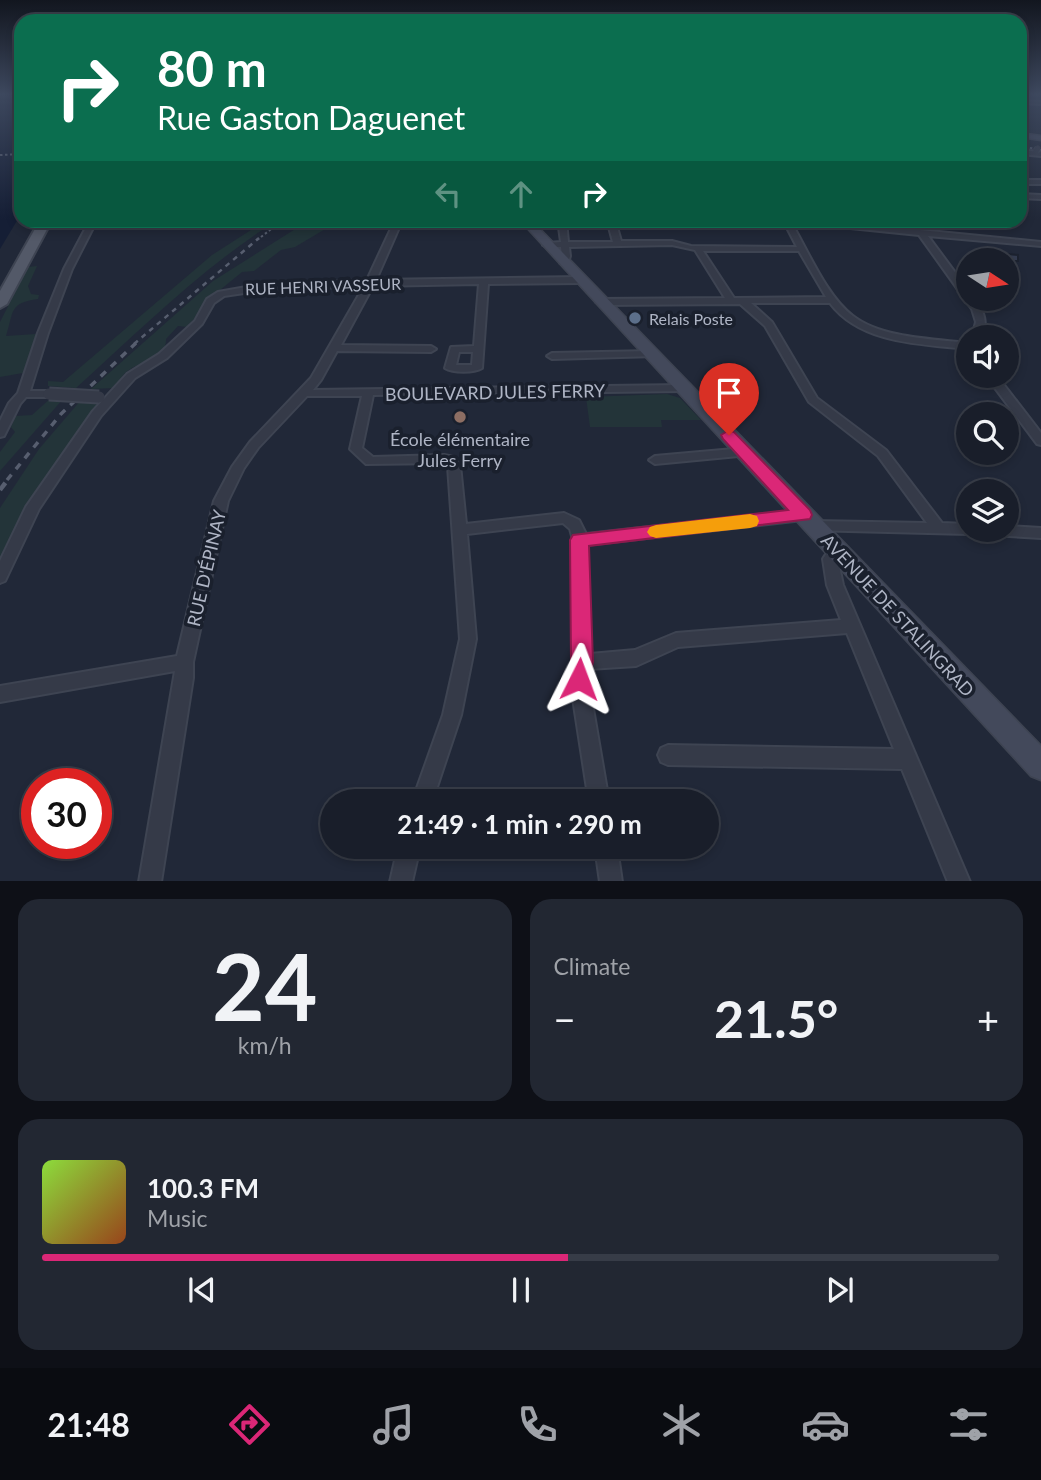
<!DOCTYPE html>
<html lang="en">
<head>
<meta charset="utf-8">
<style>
	:root { --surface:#191e2a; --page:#222732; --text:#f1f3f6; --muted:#9fa2a8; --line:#373c47; --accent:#db2777 }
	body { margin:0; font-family:Lato,sans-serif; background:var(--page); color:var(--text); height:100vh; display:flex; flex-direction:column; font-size:26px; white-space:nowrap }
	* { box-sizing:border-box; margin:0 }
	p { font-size:23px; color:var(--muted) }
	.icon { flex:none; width:38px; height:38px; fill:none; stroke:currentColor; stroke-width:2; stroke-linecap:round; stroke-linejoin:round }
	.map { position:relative; height:881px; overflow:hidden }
	.sheet { display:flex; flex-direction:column; gap:18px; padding:18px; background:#0e1017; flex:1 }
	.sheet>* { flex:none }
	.top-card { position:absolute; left:14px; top:14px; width:1013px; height:214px; border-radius:21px; box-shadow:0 4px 10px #0003,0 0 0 2px var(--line); background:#0b6e4f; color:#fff; overflow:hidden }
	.needle { width:46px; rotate:102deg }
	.tools { position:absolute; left:956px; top:248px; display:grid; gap:14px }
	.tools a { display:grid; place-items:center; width:63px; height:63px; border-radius:50%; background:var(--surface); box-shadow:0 4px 10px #0003,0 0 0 2px var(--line); font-size:35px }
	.speed { position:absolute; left:21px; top:768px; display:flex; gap:14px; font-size:35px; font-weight:700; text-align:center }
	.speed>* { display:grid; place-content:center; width:91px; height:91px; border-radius:50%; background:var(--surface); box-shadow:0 4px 10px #0003,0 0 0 2px var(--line); line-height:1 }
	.speed .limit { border:10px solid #d22; background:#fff; color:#111 }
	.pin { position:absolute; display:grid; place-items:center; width:60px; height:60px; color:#fff; margin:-72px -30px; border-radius:50% 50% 50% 0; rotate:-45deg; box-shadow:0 0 7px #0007 }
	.pin .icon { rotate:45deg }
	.me { position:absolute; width:77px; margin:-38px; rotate:3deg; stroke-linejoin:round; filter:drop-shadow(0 0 5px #0008) }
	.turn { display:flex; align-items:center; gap:24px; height:147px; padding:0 28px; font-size:32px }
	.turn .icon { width:91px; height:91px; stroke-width:2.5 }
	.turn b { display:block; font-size:49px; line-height:60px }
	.lanes { display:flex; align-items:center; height:66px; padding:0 28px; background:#0003; justify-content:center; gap:35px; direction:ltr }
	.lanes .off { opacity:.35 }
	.big { font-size:52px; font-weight:700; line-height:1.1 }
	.sheet .widget { flex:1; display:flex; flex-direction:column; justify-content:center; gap:10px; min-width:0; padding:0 24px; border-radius:21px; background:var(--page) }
	.sheet .dial { align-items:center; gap:0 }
	.dial b { font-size:91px; line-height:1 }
	.song { display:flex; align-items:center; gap:21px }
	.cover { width:84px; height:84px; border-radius:10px; background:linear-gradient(135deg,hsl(90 70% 55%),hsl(20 70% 35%)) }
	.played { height:7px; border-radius:4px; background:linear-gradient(90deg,var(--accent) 55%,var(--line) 55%) }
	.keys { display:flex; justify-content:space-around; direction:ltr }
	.heat { display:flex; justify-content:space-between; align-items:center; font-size:38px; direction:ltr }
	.sheet .tiles { flex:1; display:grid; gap:18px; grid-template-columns:1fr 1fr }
	.widget:last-child { grid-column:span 2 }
	.trip { position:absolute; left:320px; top:789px; width:399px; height:70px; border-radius:35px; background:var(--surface); box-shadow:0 4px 10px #0003,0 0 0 2px var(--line); font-weight:700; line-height:70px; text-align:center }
	.dock { display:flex; height:112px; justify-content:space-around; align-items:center; background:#0a0c11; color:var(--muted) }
	.dock .icon { width:49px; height:49px }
	.dock .active { color:var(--accent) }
	.dock b { font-size:32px; color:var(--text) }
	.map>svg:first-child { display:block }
</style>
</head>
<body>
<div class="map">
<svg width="1041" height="882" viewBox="0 0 1041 882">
	<rect width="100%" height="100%" fill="#212838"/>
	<g fill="#233439">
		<path d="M265,221h11c-73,46 -136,109 -200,167l-28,-2v-5l15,1 149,-127z"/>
		<path d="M308,221l24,4 -37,22 -14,3 -27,21 -12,1 -39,32 -3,8 -13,15 -9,-1 -12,13c1,19 -24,22 -37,31 -6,3 -10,12 -15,18l-23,1 122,-108z"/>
		<path d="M37,266l-9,20 3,8 8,1 -1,4c-29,4 -24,12 -32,37l30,-2 -13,39 -23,4v-55l28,-55z"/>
		<polygon points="667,394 680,398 701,420 661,420 662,427 590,427 586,397"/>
		<polygon points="51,398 63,399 0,471 0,452 15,432 11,427 15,416 32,415"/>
		<polygon points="81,400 95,402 98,406 24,508 0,561 0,508 39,449"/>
	</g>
	<polygon fill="#151e35" points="0,95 21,95 21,214 0,249"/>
	<polygon fill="#333b4f" stroke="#1c222f" stroke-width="2" points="984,252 1018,255 1018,261 990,261"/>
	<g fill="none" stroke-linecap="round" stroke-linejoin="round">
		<defs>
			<g id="street">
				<polygon points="1020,101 1041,102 1041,104 1020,103"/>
				<polygon points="1020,125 1024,127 1024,129 1020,129"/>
				<polygon points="1020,150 1041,152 1041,156 1020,154"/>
				<rect x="1020" y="180" width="21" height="4"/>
				<polygon points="1020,194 1041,195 1041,199 1020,198"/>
				<polygon points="90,220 97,220 72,269 48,333 30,391 49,391 55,394 49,397 26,397 20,404 4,436 0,437 0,421 9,403 18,393 38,333 64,269"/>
				<path d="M395,220l135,2 -4,2 -125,-1 -25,57 205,-3 4,3 -4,3 -93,1 -6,84c-8,5 -29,5 -37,0l6,-21 23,-1 5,-62 -106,2 -32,59 90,1 5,3 -5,3 -94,-1 -16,29 -8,10 371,-5 6,3 -6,3 -311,4 -11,53 11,9 71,-2 10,2 6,8 6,59 98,-11 15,7 7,14 217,-24 5,1 2,4 -2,4 -5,1 -217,25 4,109 45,-4 41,-17 165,-13 -14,-35 -4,-26c4,-8 12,-14 21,-11l2,4 -8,9 5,24 127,297h-22l-46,-113 -234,-4 -7,-3 -3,-7 3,-7 7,-3 226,4 -47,-116 -169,14 -42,19 -47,3 -1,10 21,123h-20l-19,-123 3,-17 -1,-126 -2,-7 -7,-6 -96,11 9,105 -15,76 -29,87h-20l31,-87 17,-76 -12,-173 -4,-3 -78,1 -16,-15 12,-53h-55l-49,52 -14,20 -16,33 -35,161v16l-32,204h-22l36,-211 -175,31v-16l177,-30 37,-155 18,-34 18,-25 61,-64 53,-92 -107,5 -33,5 -10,7 -12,21 -35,34 -32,20 -34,38 -62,93 -34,72 -5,2v-22l26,-54 67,-96 34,-37 32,-20 36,-33 12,-22 11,-7 39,-7 110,-5zM459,352h14l-1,13h-16z"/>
				<path d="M558,220h8l2,22h45l-6,-22h8l6,21h51l19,5 106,1 -14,-27h35l223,22v4l-113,-10 40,54v9h7c9,13 13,23 7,39h-10l4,-16 -4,-13 -53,-74 -128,-13c17,29 36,75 62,94 28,22 80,23 115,27v6c-47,-5 -107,-5 -138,-46h-79l21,19 45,76 69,52 56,73 26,1v6h6l-1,3 -5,1 -159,-4 -2,-4 2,-4 5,-1 113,2 -49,-67 -69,-54 -44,-76 -25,-22 -139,1 -5,-3 5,-3 124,-1 -30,-48 -23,-5 -103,2 1,9 -2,7 -4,3 -4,-3 2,-7 -1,-9h-14l-4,-2 4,-2 14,-1zM703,251h96l27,46 -92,1z"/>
				<polygon points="652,351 656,352 656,356 552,359 547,356 552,353"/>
				<polygon points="986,376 997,376 1041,433 1041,445 1037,444"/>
				<polygon points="745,448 751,452 749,455 655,464 649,460 655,456"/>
				<polygon points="1006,526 1041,528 1041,538 991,535 986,534 984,530 1006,530"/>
				<polygon points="398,847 420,847 412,882 390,882"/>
				<polygon points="595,847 617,847 622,882 600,882"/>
			</g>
			<g id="secondary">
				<polygon points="1020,133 1041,136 1041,140 1020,137"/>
				<polygon points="520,220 531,220 1041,746 1041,780 1031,776"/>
			</g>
			<polygon id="primary" points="40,220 52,220 7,304 0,308 0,291"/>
		</defs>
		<use href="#street" stroke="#3e4452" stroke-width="4"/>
		<use href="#secondary" stroke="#3e4452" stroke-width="3"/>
		<use href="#primary" stroke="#3e4452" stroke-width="4"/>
		<use href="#street" fill="#353a48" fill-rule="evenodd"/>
		<use href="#secondary" fill="#43495b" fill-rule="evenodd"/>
		<use href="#primary" fill="#535968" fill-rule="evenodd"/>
		<g stroke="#575e6f" stroke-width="2" stroke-dasharray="2.5 2.5" stroke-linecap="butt">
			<polyline points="1020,146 1041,150"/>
			<polyline points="0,155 21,154"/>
			<polyline points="257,240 283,220"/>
		</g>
		<polyline stroke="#575e6f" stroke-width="2.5" stroke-dasharray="5 5" stroke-linecap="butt" points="134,344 259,238"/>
		<polyline stroke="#575e6f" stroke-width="3.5" stroke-dasharray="7 7" stroke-linecap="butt" points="7,480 61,414 136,343"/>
		<polyline stroke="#575e6f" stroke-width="4.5" stroke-dasharray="9 9" stroke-linecap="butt" points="0,490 9,478"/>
		<defs>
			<polyline id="street-bridge-far1" points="1036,151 1038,148"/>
			<polyline id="street-bridge" points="49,394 99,397"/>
		</defs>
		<use href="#street-bridge-far1" stroke="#3e4452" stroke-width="7" stroke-linecap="butt"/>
		<use href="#street-bridge" stroke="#3e4452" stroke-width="15" stroke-linecap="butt"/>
		<use href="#street-bridge-far1" stroke="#353a48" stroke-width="5"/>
		<use href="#street-bridge" stroke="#353a48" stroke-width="11"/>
	</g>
	<linearGradient id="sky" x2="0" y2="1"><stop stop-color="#12161f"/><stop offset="0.43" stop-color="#3d485e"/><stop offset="1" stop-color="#3d485e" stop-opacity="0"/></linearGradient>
	<rect width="1041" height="219" fill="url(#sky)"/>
	<polygon fill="#db2777" stroke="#8e194d" stroke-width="2" points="729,430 734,432 810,510 812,515 810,519 589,546 593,662 587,687 579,690 571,687 568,679 571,662 570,540 573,535 788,510 723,439 721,435"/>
	<polygon fill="#f59e0b" points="750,514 757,516 759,521 757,526 750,528 656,538 650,536 647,532 650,527 656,525"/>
	<circle fill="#5c6f8a" stroke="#1a202d" stroke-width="2.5" cx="635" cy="318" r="7"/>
	<circle fill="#8d6e63" stroke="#1a202d" stroke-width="2.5" cx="460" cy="417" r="7"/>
	<g text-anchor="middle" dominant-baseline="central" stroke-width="7" stroke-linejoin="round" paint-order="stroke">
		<g font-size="16" fill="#afb5c5" stroke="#1a202d">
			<text transform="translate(323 286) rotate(-2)">RUE HENRI VASSEUR</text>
		</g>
		<g font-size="16" fill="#afb5c5" stroke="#1a202d" text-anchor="start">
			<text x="649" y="318">Relais Poste</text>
		</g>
		<g font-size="18" fill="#afb5c5" stroke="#1a202d">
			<text transform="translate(495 392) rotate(-1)">BOULEVARD JULES FERRY</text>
			<text transform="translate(206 568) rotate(-77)">RUE D'ÉPINAY</text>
			<text transform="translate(898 615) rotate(47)">AVENUE DE STALINGRAD</text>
		</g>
		<g font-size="18" fill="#afb5c5" stroke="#1a202d">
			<text x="460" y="439">École élémentaire<tspan x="460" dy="21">Jules Ferry</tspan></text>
		</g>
	</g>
</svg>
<div class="tools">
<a><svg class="needle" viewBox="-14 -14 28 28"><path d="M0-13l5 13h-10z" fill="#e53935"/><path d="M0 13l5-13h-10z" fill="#9fa2a8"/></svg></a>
<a><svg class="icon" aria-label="sound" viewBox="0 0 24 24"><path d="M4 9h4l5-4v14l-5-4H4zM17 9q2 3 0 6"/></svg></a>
<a><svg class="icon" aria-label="search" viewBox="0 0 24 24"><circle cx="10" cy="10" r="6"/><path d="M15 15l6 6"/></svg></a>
<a><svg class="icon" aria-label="layers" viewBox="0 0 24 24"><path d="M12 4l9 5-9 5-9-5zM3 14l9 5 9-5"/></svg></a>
</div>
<div class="speed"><div class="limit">30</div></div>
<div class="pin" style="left:729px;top:435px;background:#d93025"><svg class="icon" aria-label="arrive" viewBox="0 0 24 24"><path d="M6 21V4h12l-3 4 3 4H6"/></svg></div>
<svg class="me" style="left:579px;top:679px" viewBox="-20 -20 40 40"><path d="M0-17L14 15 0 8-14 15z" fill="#db2777" stroke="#fff" stroke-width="4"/></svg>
<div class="trip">21:49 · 1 min · 290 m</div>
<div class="top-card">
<div class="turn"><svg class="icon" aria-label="right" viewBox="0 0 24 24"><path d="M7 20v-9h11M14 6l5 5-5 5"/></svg><div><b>80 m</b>Rue Gaston Daguenet</div></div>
<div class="lanes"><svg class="icon off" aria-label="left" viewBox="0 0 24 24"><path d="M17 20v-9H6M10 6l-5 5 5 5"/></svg><svg class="icon off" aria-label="ahead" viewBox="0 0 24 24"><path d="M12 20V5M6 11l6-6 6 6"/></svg><svg class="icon" aria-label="right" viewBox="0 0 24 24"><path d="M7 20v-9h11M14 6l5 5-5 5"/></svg></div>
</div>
</div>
<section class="sheet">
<div class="tiles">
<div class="widget dial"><b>24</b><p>km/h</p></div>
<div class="widget"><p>Climate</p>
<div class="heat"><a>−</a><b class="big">21.5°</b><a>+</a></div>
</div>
<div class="widget">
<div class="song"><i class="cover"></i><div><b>100.3 FM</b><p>Music</p></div></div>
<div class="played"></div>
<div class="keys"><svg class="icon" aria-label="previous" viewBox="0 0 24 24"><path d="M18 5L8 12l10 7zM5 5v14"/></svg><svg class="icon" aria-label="pause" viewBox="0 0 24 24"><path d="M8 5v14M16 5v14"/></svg><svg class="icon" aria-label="next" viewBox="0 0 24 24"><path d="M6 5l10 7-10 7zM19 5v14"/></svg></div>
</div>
</div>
</section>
<nav class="dock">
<b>21:48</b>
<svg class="icon active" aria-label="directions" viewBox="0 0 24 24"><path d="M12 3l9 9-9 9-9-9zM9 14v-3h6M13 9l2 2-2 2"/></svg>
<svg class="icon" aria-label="music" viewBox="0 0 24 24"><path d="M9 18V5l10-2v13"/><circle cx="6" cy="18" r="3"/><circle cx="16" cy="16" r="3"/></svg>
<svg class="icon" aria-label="phone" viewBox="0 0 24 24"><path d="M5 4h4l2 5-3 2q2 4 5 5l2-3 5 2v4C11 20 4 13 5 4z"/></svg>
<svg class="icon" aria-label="climate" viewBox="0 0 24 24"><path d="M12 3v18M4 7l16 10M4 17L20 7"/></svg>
<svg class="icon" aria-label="car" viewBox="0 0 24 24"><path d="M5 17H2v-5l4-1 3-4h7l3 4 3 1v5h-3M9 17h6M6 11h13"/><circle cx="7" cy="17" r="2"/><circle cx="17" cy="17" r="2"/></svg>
<svg class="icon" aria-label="filters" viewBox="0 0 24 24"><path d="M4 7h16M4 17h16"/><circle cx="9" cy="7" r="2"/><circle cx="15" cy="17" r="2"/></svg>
</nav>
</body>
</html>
